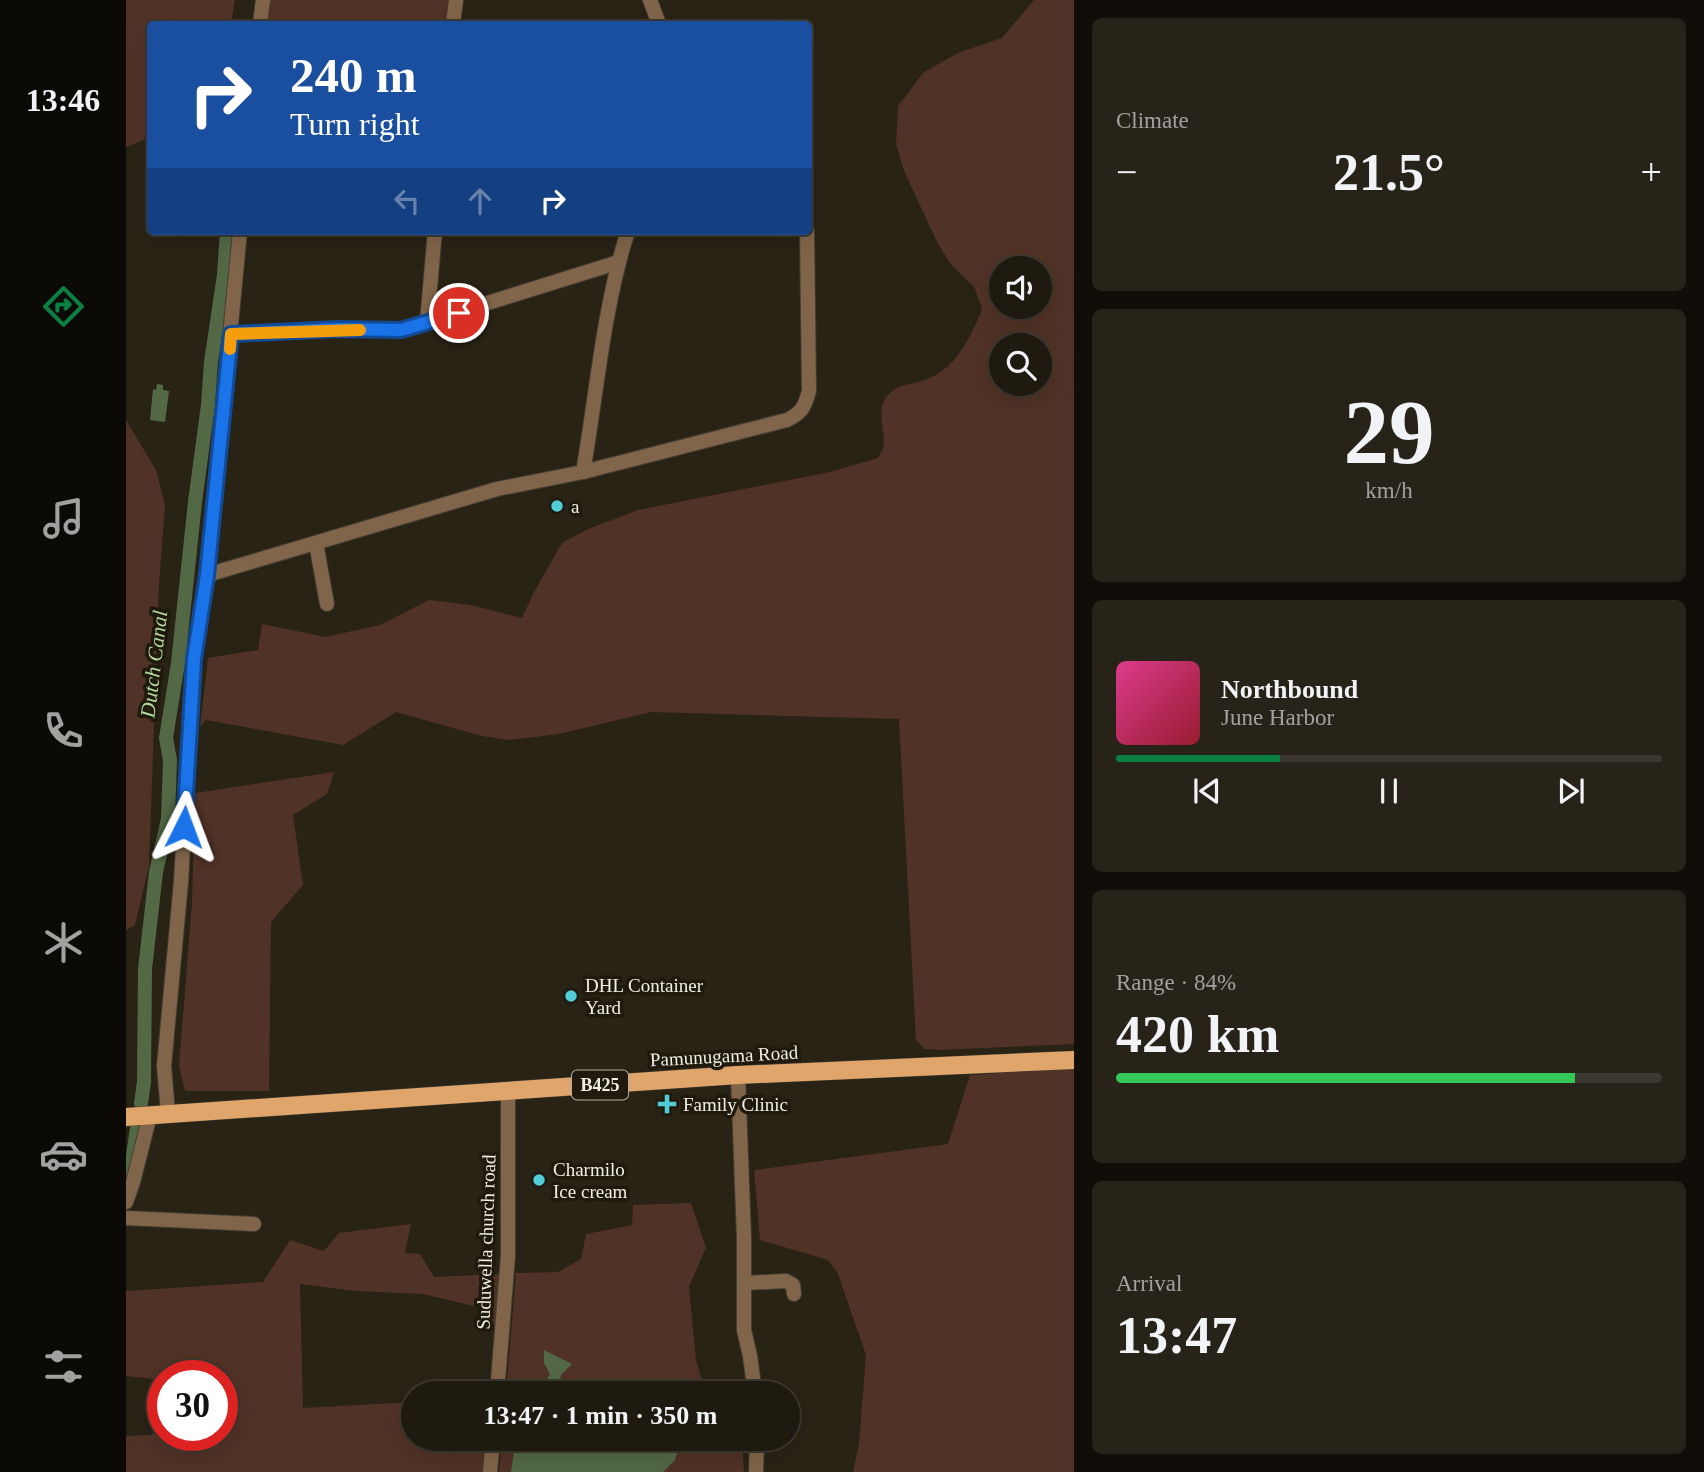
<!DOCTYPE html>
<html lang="en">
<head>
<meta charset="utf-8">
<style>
	:root { --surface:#1f1a10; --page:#272319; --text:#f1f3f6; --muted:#a1a19f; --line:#3c3830; --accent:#0b8043 }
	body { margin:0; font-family:Georgia,serif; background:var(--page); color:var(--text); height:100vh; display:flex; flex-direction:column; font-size:26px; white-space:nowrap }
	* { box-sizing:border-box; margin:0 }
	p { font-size:23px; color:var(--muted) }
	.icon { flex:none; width:38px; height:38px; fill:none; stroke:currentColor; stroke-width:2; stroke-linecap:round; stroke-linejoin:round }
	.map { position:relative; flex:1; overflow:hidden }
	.sheet { display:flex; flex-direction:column; gap:18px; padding:18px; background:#110e09; width:630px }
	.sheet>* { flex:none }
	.banner { position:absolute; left:21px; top:21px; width:665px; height:214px; border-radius:7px; box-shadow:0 7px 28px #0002,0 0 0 2px var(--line); background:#1a4fa0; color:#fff; overflow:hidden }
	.controls { position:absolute; left:863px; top:256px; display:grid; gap:14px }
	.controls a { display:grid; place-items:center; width:63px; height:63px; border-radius:50%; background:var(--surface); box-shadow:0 7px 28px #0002,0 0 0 2px var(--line); font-size:35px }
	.speed { position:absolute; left:21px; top:1360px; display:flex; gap:14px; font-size:35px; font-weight:700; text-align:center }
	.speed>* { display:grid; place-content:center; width:91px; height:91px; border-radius:50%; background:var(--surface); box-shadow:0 7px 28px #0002,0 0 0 2px var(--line); line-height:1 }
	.speed .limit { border:10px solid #d22; background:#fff; color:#111 }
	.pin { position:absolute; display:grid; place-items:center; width:60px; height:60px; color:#fff; margin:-30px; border:4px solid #fff; border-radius:50%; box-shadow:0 2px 7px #0007 }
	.me { position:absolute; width:77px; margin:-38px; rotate:3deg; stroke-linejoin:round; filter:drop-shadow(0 0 5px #0008) }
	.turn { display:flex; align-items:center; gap:24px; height:147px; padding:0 28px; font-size:32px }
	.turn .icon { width:91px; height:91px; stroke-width:2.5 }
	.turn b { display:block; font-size:49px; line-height:60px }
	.lanes { display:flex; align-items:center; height:66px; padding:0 28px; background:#0003; justify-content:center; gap:35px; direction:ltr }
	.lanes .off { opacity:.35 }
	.big { font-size:52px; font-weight:700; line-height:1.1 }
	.sheet .widget { flex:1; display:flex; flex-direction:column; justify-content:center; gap:10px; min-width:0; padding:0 24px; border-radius:10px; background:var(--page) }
	.sheet .dial { align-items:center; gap:0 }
	.dial b { font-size:91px; line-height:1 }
	.song { display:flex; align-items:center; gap:21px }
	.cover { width:84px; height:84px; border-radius:10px; background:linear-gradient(135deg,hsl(330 70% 55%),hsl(350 70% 35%)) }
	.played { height:7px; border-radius:4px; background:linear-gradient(90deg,var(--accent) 30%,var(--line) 30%) }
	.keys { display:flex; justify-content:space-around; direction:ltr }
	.heat { display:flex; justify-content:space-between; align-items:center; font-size:38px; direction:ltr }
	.charge { height:10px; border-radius:5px; background:linear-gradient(90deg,#34c759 84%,var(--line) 0) }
	.trip { position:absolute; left:275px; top:1381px; width:399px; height:70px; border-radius:35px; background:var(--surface); box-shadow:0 7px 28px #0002,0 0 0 2px var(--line); font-weight:700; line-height:70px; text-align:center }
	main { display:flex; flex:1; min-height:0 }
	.tab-bar { display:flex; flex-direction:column; width:126px; justify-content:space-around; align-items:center; background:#0c0a06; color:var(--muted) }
	.tab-bar .icon { width:49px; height:49px }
	.tab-bar .active { color:var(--accent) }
	.tab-bar b { font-size:32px; color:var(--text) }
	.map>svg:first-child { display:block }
</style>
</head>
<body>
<main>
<nav class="tab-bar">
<b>13:46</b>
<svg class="icon active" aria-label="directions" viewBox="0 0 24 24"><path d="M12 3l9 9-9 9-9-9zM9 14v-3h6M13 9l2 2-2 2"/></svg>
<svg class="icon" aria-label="music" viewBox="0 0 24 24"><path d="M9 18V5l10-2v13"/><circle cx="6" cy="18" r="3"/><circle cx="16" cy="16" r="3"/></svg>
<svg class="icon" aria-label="phone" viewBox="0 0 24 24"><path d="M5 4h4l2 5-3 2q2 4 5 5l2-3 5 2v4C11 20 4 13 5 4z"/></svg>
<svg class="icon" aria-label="climate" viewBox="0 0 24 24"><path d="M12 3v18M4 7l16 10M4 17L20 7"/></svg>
<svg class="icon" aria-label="car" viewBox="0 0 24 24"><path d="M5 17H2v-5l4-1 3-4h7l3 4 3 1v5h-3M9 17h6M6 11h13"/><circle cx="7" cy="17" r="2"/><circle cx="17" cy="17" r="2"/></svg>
<svg class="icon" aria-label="filters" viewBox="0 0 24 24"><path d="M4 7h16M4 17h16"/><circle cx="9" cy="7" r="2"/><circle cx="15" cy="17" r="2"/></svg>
</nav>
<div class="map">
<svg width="948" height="1472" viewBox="0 0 948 1472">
	<rect width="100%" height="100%" fill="#292316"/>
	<g fill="#513226" fill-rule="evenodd">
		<polygon points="0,0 109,0 105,24 24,24 24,119 18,140 0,147"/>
		<polygon points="143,0 324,0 322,24 143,24 140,21"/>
		<path d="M908,0h40v1044l-135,6 -15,-1 -8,-9 -17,-321 -248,-7 -92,22 -50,6 -27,-4 -86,-24 -53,33 -137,-25 -6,7 8,-69 50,-8 4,-26 63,13 55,-12 49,-25 42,5 51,13 11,-24 29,-51 26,-14 50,-19 192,-38 48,-14c3,-5 6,-10 6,-15 0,-15 -8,-34 4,-48 10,-11 20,-10 34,-14 33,-10 48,-42 60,-72l-8,-22 -24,-24 -13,-21 -33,-71 -8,-27 2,-38 26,-34 34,-19 44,-15zM875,268h39v38h-39zM875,345h39v38h-39z"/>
		<polygon points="0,420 30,470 39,505 33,584 23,866 9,925 0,930"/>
		<polygon points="208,772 201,794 167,815 177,885 145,922 143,1091 59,1091 53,1066 66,903 69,793"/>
		<polygon points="948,1068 948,1472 727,1472 733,1444 740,1355 712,1274 702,1260 634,1240 628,1170 822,1144 844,1075"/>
		<polygon points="565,1203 580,1248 563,1286 570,1360 580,1393 380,1393 390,1273 432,1272 455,1259 460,1234 506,1225 507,1205"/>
		<polygon points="285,1224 279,1253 294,1254 308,1277 373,1274 369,1325 352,1307 297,1294 230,1291 174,1284 177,1408 287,1402 287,1438 360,1439 357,1472 0,1472 0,1436 24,1435 37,1427 37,1435 96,1435 96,1376 37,1376 37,1380 0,1376 0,1291 137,1282 164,1240 198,1251 213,1233"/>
		<polygon points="376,1439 616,1439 618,1472 373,1472"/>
	</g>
	<g fill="#536946">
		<polygon points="31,384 37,385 37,390 43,391 39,422 24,420 27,389 30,390"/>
		<polygon points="418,1350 446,1364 435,1375 432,1391 437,1393 413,1393 424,1374 418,1363"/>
		<polygon points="533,1439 536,1442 543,1439 555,1440 549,1460 537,1472 385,1472 390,1439"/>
	</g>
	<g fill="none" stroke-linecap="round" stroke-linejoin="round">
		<g stroke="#536946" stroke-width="14">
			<polyline points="15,1103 18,1082 19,969 30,872 42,819 44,760 40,738 52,663 69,502 82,405 85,362 98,275 101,231"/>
			<polyline points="0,1175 7,1156 11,1128"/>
		</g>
		<defs>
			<g id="minor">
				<polyline points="524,0 533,24"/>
				<polyline points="134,24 137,0"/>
				<polyline points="327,24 330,0"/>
				<polyline points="301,322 309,231"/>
				<polyline points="105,334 212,329 275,330 493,262"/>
				<path d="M457,472c14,-80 20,-163 45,-241"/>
				<polyline points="190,543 201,604"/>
				<path d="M81,575l290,-86 86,-17 204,-52c15,-7 18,-14 22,-29l-2,-160"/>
				<polyline points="612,1075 618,1239 618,1330 624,1356 629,1393"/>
				<polyline points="42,1113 38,1066 55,882 68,659 81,575 114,231"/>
				<polyline points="0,1202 7,1182 24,1115"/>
				<polyline points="0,1218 128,1224"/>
				<polyline points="619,1283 660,1281 667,1285 668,1294"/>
				<polyline points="371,1393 382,1256 382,1092"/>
				<polyline points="364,1472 367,1438"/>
				<polyline points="630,1472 631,1438"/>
			</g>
			<polyline id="major" points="0,1117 612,1075 948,1060"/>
		</defs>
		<use href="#minor" stroke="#453f33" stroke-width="16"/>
		<use href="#major" stroke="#453f33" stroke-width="19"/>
		<use href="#minor" stroke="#81654a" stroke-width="14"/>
		<use href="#major" stroke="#e0a56b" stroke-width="18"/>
	</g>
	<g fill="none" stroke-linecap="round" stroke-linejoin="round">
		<defs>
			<polyline id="route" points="58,827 68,659 81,575 105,334 212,329 275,330 333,313"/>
		</defs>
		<use href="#route" stroke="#114b97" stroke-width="18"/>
		<use href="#route" stroke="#1a73e8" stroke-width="12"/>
		<polyline stroke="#f59e0b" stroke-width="12" points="104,349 105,334 234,330"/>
	</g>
	<g fill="#52ccd6" stroke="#1f1a0d" stroke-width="2.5">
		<circle cx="431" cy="506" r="7"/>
		<circle cx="445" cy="996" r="7"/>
		<path d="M537.5 1093.5h7v7h7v7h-7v7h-7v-7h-7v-7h7z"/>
		<circle cx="413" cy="1180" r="7"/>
	</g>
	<g text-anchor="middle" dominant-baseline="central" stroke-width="7" stroke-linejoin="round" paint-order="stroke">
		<rect fill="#1f1a0d" stroke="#b3aea4" stroke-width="2" x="446" y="1070.5" width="56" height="29" rx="5"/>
		<g font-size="18" font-weight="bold" fill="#f2eee5">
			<text x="474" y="1085">B425</text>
		</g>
		<g font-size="19" fill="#f2eee5" stroke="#1f1a0d" text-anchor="start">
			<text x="445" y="506">a</text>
			<text x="459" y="985">DHL Container<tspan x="459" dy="22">Yard</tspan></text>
			<text x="557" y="1104">Family Clinic</text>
			<text x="427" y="1169">Charmilo<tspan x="427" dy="22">Ice cream</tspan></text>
		</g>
		<g font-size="19" fill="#f2eee5" stroke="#1f1a0d">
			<text transform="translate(598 1056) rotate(-3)">Pamunugama Road</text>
			<text transform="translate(360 1242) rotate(-88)">Suduwella church road</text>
		</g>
		<g font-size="21" font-style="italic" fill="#b5db9f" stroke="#1f1a0d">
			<text transform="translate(28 664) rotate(-83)">Dutch Canal</text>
		</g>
	</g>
</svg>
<div class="controls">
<a><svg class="icon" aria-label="sound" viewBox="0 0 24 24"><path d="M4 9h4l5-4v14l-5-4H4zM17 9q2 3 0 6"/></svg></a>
<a><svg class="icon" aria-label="search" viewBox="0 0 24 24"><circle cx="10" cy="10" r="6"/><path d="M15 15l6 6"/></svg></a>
</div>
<div class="speed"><div class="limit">30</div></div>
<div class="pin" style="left:333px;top:313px;background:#d93025"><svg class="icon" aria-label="arrive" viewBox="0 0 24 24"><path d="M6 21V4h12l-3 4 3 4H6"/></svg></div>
<svg class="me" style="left:58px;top:827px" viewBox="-20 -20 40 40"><path d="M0-17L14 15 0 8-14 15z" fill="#1a73e8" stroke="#fff" stroke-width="4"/></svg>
<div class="trip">13:47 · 1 min · 350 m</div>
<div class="banner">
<div class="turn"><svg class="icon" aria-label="right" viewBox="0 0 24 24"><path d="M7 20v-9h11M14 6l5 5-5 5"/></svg><div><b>240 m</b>Turn right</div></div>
<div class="lanes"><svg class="icon off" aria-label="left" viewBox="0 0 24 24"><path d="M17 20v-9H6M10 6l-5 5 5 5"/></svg><svg class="icon off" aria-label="ahead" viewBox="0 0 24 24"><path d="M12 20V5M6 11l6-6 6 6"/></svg><svg class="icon" aria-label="right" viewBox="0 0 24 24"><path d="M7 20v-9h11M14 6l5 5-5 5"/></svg></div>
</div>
</div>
<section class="sheet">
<div class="widget"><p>Climate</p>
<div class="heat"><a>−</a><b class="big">21.5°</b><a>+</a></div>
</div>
<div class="widget dial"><b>29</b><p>km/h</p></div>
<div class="widget">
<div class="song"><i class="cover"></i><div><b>Northbound</b><p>June Harbor</p></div></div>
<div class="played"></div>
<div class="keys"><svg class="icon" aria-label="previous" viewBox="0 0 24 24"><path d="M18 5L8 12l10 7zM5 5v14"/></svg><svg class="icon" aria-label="pause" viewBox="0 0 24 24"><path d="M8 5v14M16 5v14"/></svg><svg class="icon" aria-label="next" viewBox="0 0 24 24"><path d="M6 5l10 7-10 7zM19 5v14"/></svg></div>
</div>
<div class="widget"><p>Range · 84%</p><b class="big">420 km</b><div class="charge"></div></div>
<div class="widget"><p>Arrival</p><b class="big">13:47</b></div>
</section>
</main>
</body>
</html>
